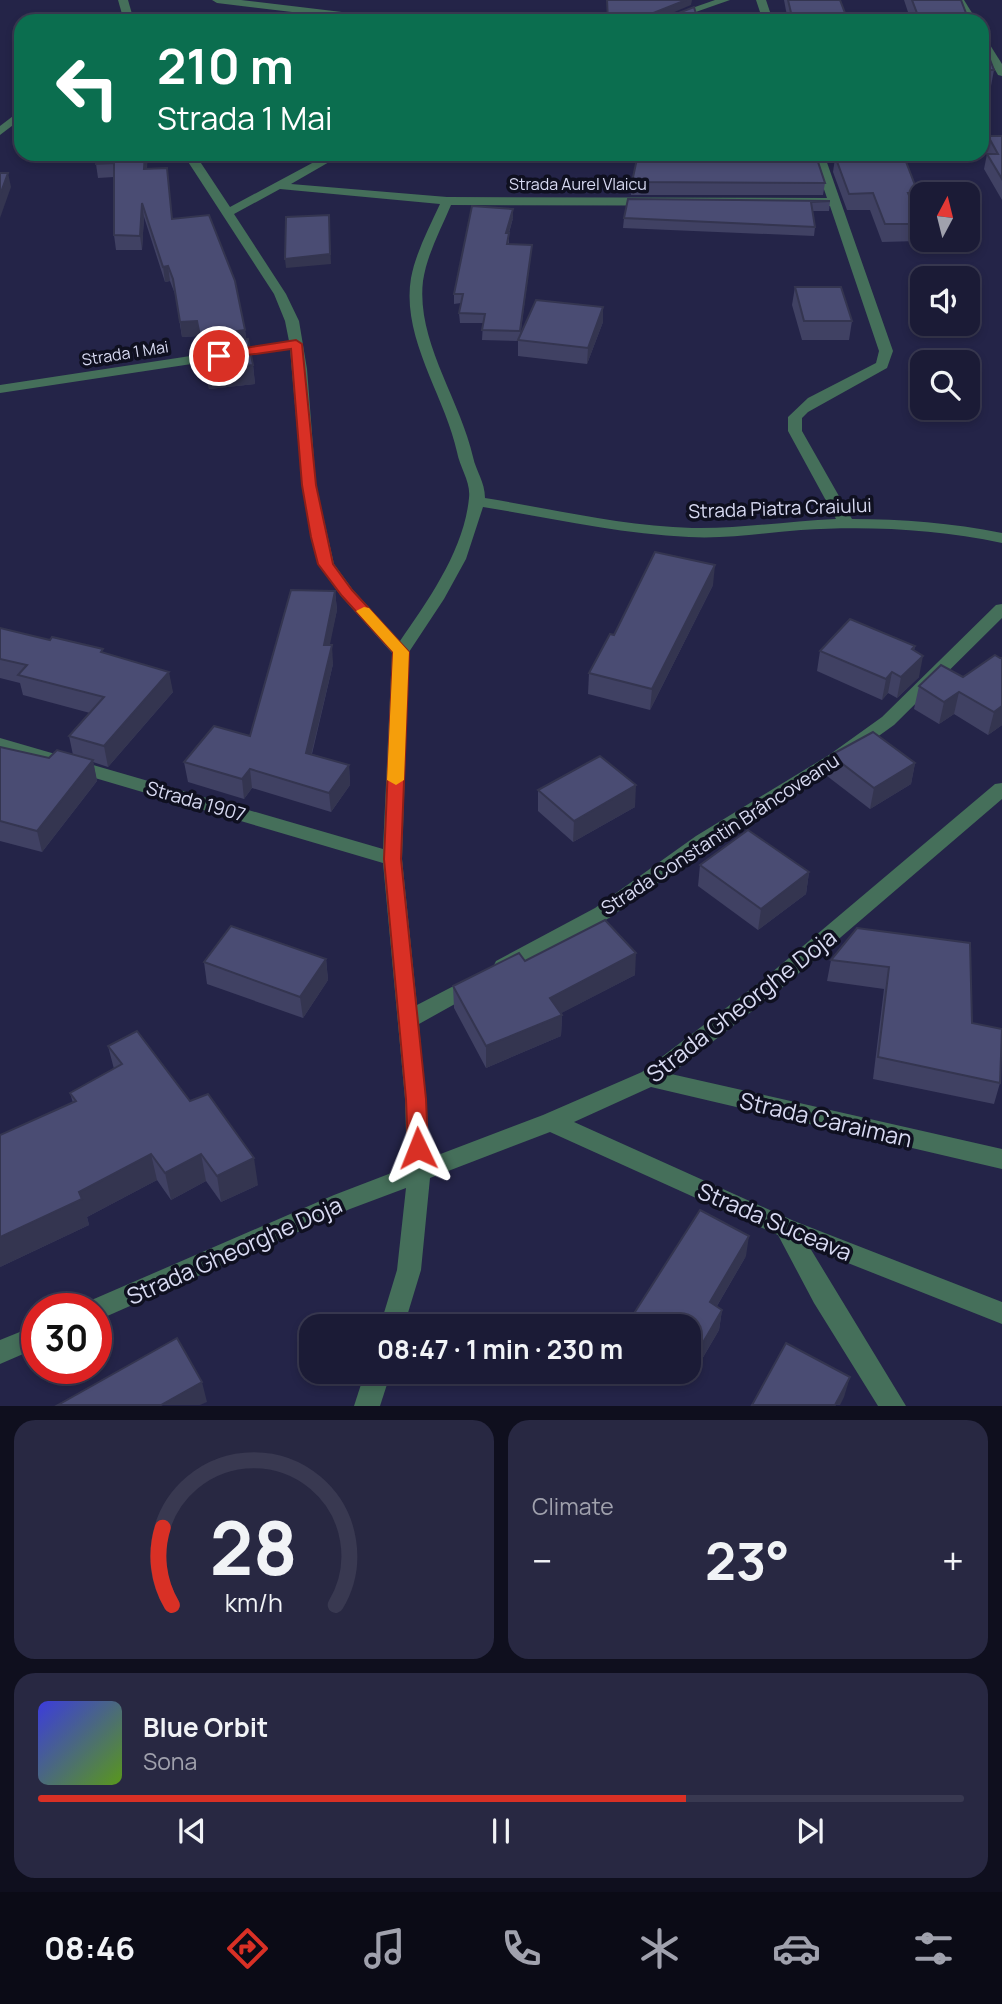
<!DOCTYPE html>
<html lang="en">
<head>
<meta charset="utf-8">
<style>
	:root { --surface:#1b1b36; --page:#282842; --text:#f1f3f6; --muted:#a0a1ad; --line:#393951; --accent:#d93025 }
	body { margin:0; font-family:Manrope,sans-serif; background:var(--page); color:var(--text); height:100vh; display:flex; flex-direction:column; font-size:26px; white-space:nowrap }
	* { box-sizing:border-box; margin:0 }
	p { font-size:23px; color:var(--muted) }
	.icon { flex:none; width:38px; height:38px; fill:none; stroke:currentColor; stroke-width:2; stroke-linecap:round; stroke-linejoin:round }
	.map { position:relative; height:1406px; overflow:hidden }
	.panel { display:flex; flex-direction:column; gap:14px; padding:14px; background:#0f0f1e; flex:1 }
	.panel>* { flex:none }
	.guide { position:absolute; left:14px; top:14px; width:975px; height:147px; border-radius:21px; box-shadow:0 4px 10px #0003,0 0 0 2px var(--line); background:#0b6e4f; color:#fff; overflow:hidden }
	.needle { width:46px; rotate:7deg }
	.tools { position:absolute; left:910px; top:182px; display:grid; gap:14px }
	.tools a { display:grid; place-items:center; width:70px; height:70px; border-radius:14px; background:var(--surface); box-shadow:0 4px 10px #0003,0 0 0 2px var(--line); font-size:35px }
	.speed { position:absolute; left:21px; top:1293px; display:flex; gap:14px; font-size:35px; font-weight:700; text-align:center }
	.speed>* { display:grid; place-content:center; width:91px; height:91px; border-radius:50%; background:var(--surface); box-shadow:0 4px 10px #0003,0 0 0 2px var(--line); line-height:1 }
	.speed .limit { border:10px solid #d22; background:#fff; color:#111 }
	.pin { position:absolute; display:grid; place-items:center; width:60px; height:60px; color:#fff; margin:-30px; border:4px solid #fff; border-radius:50%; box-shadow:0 2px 7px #0007 }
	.me { position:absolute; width:77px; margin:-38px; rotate:358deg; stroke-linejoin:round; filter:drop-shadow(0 0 5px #0008) }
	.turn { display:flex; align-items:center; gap:24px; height:147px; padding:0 28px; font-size:32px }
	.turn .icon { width:91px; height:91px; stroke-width:2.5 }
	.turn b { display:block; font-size:49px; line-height:60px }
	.big { font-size:52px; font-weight:700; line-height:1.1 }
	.panel .card { flex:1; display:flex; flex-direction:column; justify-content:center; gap:10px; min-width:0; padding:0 24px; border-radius:21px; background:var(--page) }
	.panel .dial { align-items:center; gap:0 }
	.dial svg { height:182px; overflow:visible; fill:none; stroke:var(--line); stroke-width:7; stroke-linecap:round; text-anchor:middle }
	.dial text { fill:var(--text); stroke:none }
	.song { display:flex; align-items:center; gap:21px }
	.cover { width:84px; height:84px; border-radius:10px; background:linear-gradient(135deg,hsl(240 70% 55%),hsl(90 70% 35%)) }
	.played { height:7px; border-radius:4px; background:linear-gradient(90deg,var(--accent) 70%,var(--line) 70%) }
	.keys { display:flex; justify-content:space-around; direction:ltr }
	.heat { display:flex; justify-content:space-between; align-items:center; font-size:38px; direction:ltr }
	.panel .tiles { flex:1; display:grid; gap:14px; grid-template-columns:1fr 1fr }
	.card:last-child { grid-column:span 2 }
	.trip { position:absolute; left:299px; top:1314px; width:402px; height:70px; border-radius:21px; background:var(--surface); box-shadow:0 4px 10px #0003,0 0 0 2px var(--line); font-weight:700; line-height:70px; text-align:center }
	.tab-bar { display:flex; height:112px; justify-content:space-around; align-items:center; background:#0b0b16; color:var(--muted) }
	.tab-bar .icon { width:49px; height:49px }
	.tab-bar .selected { color:var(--accent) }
	.tab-bar b { font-size:32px; color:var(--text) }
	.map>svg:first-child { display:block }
</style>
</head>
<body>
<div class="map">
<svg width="1002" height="1406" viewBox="0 0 1002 1406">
	<rect width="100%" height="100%" fill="#242448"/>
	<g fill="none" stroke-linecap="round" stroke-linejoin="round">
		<g fill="#456f5a" fill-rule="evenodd">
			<polygon points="118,0 128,0 134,21 124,21"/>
			<polygon points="212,0 241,0 392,18 397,21 368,21 217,3"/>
			<polygon points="715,0 730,0 670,21 655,21"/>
			<polygon points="756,0 766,0 773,21 763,21"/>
			<polygon points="954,0 964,0 977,21 967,21"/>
			<polygon points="982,36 985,37 1002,64 1002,76 998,75 982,47"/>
			<polygon points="21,110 21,119 0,135 0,126"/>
			<path d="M183,154h12l35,53 99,-53h14l-52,30 156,13 380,1 -15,-44h12l69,197 -6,17 -79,44 -6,6v13l50,88c50,0 100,4 150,14v10c-67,-14 -134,-17 -201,-13 -38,3 -74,9 -112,7 -69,-3 -138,-19 -206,-30l-17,52 -22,40 -35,53 -7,207 15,146 56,-29 7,2 3,6 -3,6 -61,34 11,134 113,-43 99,-43 122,-93 231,-195 7,-1v16l-224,192 -107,83 331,75v20l-351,-82 -77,35 220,99 208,81v22l-192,-76 96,158h-28l-64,-103 -36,-68 -228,-103 -120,46 -9,92 -17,56h-24l17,-56 9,-82 -56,21 -254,112v-12h-12l3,-7 247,-107 73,-28 -2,-68 -22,-236 -383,-113v-12l383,111 9,-196 -51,-57 -23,-32 -16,-79 -12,-136 -290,44v-8l289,-44 -4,-20 -11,-27zM280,189l160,15c-11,24 -24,48 -29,74 -10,60 34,118 46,174 3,16 14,30 12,46 -5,52 -40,101 -69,143l-47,-51 -19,-26 -18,-79 -9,-116 -8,-48 -13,-27 -52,-80zM451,205l379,1 49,145 -3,12 -68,35 -20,19v14l48,88c-48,2 -96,10 -144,9 -70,-2 -139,-19 -207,-30 0,-16 -9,-27 -12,-41 -13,-58 -57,-116 -50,-176 4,-27 18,-52 28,-76z"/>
			<polygon points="1002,604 1002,618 894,725 841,763 710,846 609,918 510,973 503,975 496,973 493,967 496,961 595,908 696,836 829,755 882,717 996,605"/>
			<polygon points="37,1325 37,1348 0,1364 0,1340"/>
			<polygon points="365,1372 391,1372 380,1406 354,1406"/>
		</g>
	</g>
	<g fill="#404163">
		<polygon points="784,0 840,0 848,21 788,21"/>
		<polygon points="904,0 955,0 969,21 911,21"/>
		<polygon points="982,39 994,70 991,86 982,86"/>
		<polygon points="988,136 1002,136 1002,200 984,169 987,154 985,151"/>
		<polygon points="97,154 147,169 173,219 245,330 246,339 253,365 255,384 209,389 199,336 182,337 175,294 170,281 165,282 144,217 142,250 116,250 114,235 114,177 98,178 96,164"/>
		<polygon points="834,154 903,154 918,193 915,210 921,224 918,241 882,242 870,210 847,210 833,172 835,158"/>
		<polygon points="632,182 825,183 823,195 631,195"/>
		<polygon points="628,199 830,201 829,211 812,211 815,227 814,236 623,228 624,218"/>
		<polygon points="513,218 509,233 509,244 532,245 531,254 520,337 603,322 587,364 518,356 518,341 482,340 483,323 460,323 459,313 461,303 454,304 454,294"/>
		<polygon points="795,287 852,321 849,340 802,340 792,305"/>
		<polygon points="713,585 650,710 588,694 589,673 614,635"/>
		<polygon points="335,591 337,610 329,645 333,664 312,754 349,765 350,785 331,812 252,788 244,799 188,782 184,762 250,736"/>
		<polygon points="0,628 104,653 173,692 108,767 93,762 97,781 42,852 0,841 0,747 49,758 73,755 69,736 90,713 23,695 20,683 0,678"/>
		<polygon points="915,646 914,651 919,677 897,698 888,693 882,700 817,671 820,651"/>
		<polygon points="1002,658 1002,725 988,735 954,714 939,724 914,709 919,686 963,677"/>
		<polygon points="831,755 915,763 911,784 870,809 827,776"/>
		<polygon points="538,790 635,807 573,842 538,811"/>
		<polygon points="700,865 809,872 806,894 758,930 698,886"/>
		<polygon points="970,943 972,1023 1000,1083 994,1104 873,1079 884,989 827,981 831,960"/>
		<polygon points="326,959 328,980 303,1018 207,984 204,962"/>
		<polygon points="525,961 635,975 561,1013 562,1015 561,1036 486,1068 454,1008 453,986"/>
		<polygon points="108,1046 190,1101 258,1185 221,1202 206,1181 171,1200 157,1180 87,1217 89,1225 0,1267 73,1103 70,1093 114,1069"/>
		<polygon points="746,1256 717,1306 722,1310 719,1330 688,1383 668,1372 690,1372 690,1326"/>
	</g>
	<g fill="#343550">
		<polygon points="686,0 692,0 691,5 653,21 653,13"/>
		<polygon points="145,154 148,154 146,183 144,169"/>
		<polygon points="8,173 11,187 0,218 0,195"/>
		<polygon points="142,203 144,217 142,250 140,236"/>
		<polygon points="513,209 513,218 506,242 506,233"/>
		<polygon points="329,215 331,264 286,268 285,259"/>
		<polygon points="168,266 170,281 165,282 163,267"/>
		<polygon points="603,307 603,322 587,364 588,348"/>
		<polygon points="197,321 199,336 182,337 180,322"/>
		<polygon points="245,330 247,345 202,352 200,336"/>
		<polygon points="253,365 255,384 209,389 206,370"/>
		<polygon points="715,565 713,585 650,710 652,689"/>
		<polygon points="335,591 337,610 326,664 324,645"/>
		<polygon points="332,645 333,664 307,772 306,753"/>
		<polygon points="923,656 919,677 897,698 901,677"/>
		<polygon points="169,672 173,692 108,767 104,746"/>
		<polygon points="892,672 888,693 882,700 886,679"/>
		<polygon points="959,692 954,714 939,724 944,702"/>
		<polygon points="1002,706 1002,725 988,735 994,712"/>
		<polygon points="93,760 97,781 42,852 37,831"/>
		<polygon points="915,763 911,784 870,809 874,788"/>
		<polygon points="349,765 350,785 331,812 329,793"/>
		<polygon points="250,769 252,788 244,799 242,779"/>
		<polygon points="636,785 635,807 573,842 574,821"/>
		<polygon points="809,872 806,894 758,930 761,909"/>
		<polygon points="636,953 635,975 550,1019 550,998"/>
		<polygon points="326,959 328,980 303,1018 300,997"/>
		<polygon points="562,1015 561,1036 486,1068 486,1046"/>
		<polygon points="151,1154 157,1180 87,1217 89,1225 0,1267 0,1237 79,1192"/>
		<polygon points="201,1154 206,1181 171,1200 165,1173"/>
		<polygon points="254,1158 258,1185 221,1202 217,1176"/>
		<polygon points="749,1236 746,1256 707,1323 710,1302"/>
		<polygon points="722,1310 719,1330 688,1383 691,1363"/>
		<polygon points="850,1377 844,1397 840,1405 835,1405"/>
		<polygon points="202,1382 207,1402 200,1405 161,1405"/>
	</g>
	<g fill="#4a4c73" stroke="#343550" stroke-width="2">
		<polygon points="607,0 686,0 653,13 671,16 694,7 698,21 608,21"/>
		<polygon points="788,0 840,0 848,21 793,21"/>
		<polygon points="912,0 961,0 969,21 920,21"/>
		<polygon points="982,39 994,70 982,70"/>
		<polygon points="988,136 1002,136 1002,179 987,154 998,154"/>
		<polygon points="97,154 145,154 144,169 167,168 172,219 209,215 235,281 245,330 200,336 197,321 180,322 173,279 168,266 163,267 142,203 140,236 114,235 114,163 96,164"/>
		<polygon points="638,154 695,154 817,159 825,183 632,182"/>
		<polygon points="841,154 903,154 918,193 908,193 921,224 885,224 873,193 849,194 835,156 842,156"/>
		<polygon points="0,173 8,173 0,195"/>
		<polygon points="628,199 830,201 811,202 815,227 624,218"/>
		<polygon points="472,206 513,209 506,233 509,233 507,244 532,245 520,331 482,330 485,314 459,313 463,294 454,294"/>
		<polygon points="329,215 330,254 285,259 286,217"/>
		<polygon points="795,287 841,287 852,321 804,321"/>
		<polygon points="536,300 603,307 588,348 518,340"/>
		<polygon points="248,339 253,365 206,370 202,346"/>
		<polygon points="655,552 715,565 652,689 589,673 610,634 614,635"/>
		<polygon points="291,590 335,591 324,645 332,645 306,753 349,765 329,793 250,769 242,779 184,762 214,726 250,736"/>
		<polygon points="850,619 915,646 912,649 923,656 901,677 892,672 886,679 820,651"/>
		<polygon points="0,628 50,640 52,637 103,649 101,652 169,672 104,746 69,736 104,697 18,675 27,665 0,659"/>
		<polygon points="995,655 1000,658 1002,658 1002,706 994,712 959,692 944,702 919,686 941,665 963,677"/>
		<polygon points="873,732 915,763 874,788 831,755"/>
		<polygon points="0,747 49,758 57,750 93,760 37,831 0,821"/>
		<polygon points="600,756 636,785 574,821 538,790"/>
		<polygon points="748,830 809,872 761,909 700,865"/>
		<polygon points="605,920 636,953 550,998 562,1015 486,1046 453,986 519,953 525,961"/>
		<polygon points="231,926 326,959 300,997 204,962"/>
		<polygon points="857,928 970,943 972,1023 1002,1029 1000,1083 878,1057 889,967 831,960"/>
		<polygon points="137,1031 190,1101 208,1094 254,1158 217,1176 201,1154 165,1173 151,1154 79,1192 82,1199 0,1237 0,1135 76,1101 70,1093 122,1064 108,1046"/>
		<polygon points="700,1210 749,1236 710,1302 722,1310 691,1363 690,1362 690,1326 626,1326"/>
		<polygon points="177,1338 202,1382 161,1405 58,1405"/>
		<polygon points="786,1343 850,1377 835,1405 752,1405"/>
	</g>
	<polygon fill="#d93025" stroke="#8d1f18" stroke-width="2" points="296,340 302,344 316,485 333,564 352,590 409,652 401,859 426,1099 428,1148 425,1154 418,1157 411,1154 408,1148 406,1099 384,859 393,652 342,596 318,564 311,537 302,485 291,349 219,359 213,356 219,352"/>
	<polygon fill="#f59e0b" points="364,607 369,608 409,652 404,780 396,785 387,780 393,652 356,611"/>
	<g text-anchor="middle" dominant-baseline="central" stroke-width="7" stroke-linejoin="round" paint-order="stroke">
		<g font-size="16" fill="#d8daf2" stroke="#0f1020">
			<text x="578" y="184">Strada Aurel Vlaicu</text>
			<text transform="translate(125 353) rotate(-9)">Strada 1 Mai</text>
		</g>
		<g font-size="19" fill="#d8daf2" stroke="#0f1020">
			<text transform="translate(780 508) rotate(-2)">Strada Piatra Craiului</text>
			<text transform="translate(196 801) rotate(16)">Strada 1907</text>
			<text transform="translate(720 834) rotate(-33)">Strada Constantin Brâncoveanu</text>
		</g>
		<g font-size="23" fill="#d8daf2" stroke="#0f1020">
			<text transform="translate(741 1005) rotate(-38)">Strada Gheorghe Doja</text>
			<text transform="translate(826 1119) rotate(13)">Strada Caraiman</text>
			<text transform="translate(775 1221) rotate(23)">Strada Suceava</text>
			<text transform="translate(234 1250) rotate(-24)">Strada Gheorghe Doja</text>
		</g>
	</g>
</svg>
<div class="tools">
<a><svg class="needle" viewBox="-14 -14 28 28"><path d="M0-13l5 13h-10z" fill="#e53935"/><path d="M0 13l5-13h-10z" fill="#a0a1ad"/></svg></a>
<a><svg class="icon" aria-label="sound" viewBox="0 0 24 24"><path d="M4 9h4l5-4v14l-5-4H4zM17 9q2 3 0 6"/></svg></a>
<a><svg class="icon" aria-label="search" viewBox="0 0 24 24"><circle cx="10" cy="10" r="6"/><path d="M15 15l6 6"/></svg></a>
</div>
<div class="speed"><div class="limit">30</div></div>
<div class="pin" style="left:219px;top:356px;background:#d93025"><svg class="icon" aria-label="arrive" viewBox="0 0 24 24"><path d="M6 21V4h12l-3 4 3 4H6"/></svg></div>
<svg class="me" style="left:418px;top:1148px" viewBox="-20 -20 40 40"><path d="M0-17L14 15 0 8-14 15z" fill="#d93025" stroke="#fff" stroke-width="4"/></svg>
<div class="trip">08:47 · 1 min · 230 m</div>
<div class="guide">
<div class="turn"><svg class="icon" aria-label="left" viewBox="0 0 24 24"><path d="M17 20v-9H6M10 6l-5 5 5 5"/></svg><div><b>210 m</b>Strada 1 Mai</div></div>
</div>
</div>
<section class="panel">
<div class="tiles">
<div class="card dial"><svg viewBox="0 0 100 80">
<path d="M14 69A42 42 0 1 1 86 69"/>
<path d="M14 69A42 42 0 0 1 10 35" stroke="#d93025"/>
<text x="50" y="56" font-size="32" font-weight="700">28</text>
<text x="50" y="72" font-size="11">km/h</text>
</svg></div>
<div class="card"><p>Climate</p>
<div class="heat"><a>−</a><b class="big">23°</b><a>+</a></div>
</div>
<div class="card">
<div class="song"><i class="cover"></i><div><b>Blue Orbit</b><p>Sona</p></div></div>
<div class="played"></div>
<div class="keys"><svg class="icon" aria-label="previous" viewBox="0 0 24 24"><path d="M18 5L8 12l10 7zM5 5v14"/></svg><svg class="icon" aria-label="pause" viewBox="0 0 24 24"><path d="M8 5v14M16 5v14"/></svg><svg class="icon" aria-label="next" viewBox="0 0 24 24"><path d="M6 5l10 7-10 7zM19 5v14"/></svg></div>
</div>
</div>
</section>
<nav class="tab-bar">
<b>08:46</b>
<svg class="icon selected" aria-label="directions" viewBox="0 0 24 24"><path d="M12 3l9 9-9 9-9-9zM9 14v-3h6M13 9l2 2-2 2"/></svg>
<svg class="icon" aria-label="music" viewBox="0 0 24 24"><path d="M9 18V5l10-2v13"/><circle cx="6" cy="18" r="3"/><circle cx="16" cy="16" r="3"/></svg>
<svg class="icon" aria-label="phone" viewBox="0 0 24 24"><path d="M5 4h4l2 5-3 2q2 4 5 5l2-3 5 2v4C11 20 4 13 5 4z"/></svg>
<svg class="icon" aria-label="climate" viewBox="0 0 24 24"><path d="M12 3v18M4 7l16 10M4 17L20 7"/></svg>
<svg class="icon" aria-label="car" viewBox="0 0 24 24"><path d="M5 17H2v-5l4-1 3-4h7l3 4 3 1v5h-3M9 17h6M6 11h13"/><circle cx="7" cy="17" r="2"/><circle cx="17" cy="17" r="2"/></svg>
<svg class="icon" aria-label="filters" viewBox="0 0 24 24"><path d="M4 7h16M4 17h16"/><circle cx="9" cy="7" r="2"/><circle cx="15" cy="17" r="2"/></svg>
</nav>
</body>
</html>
